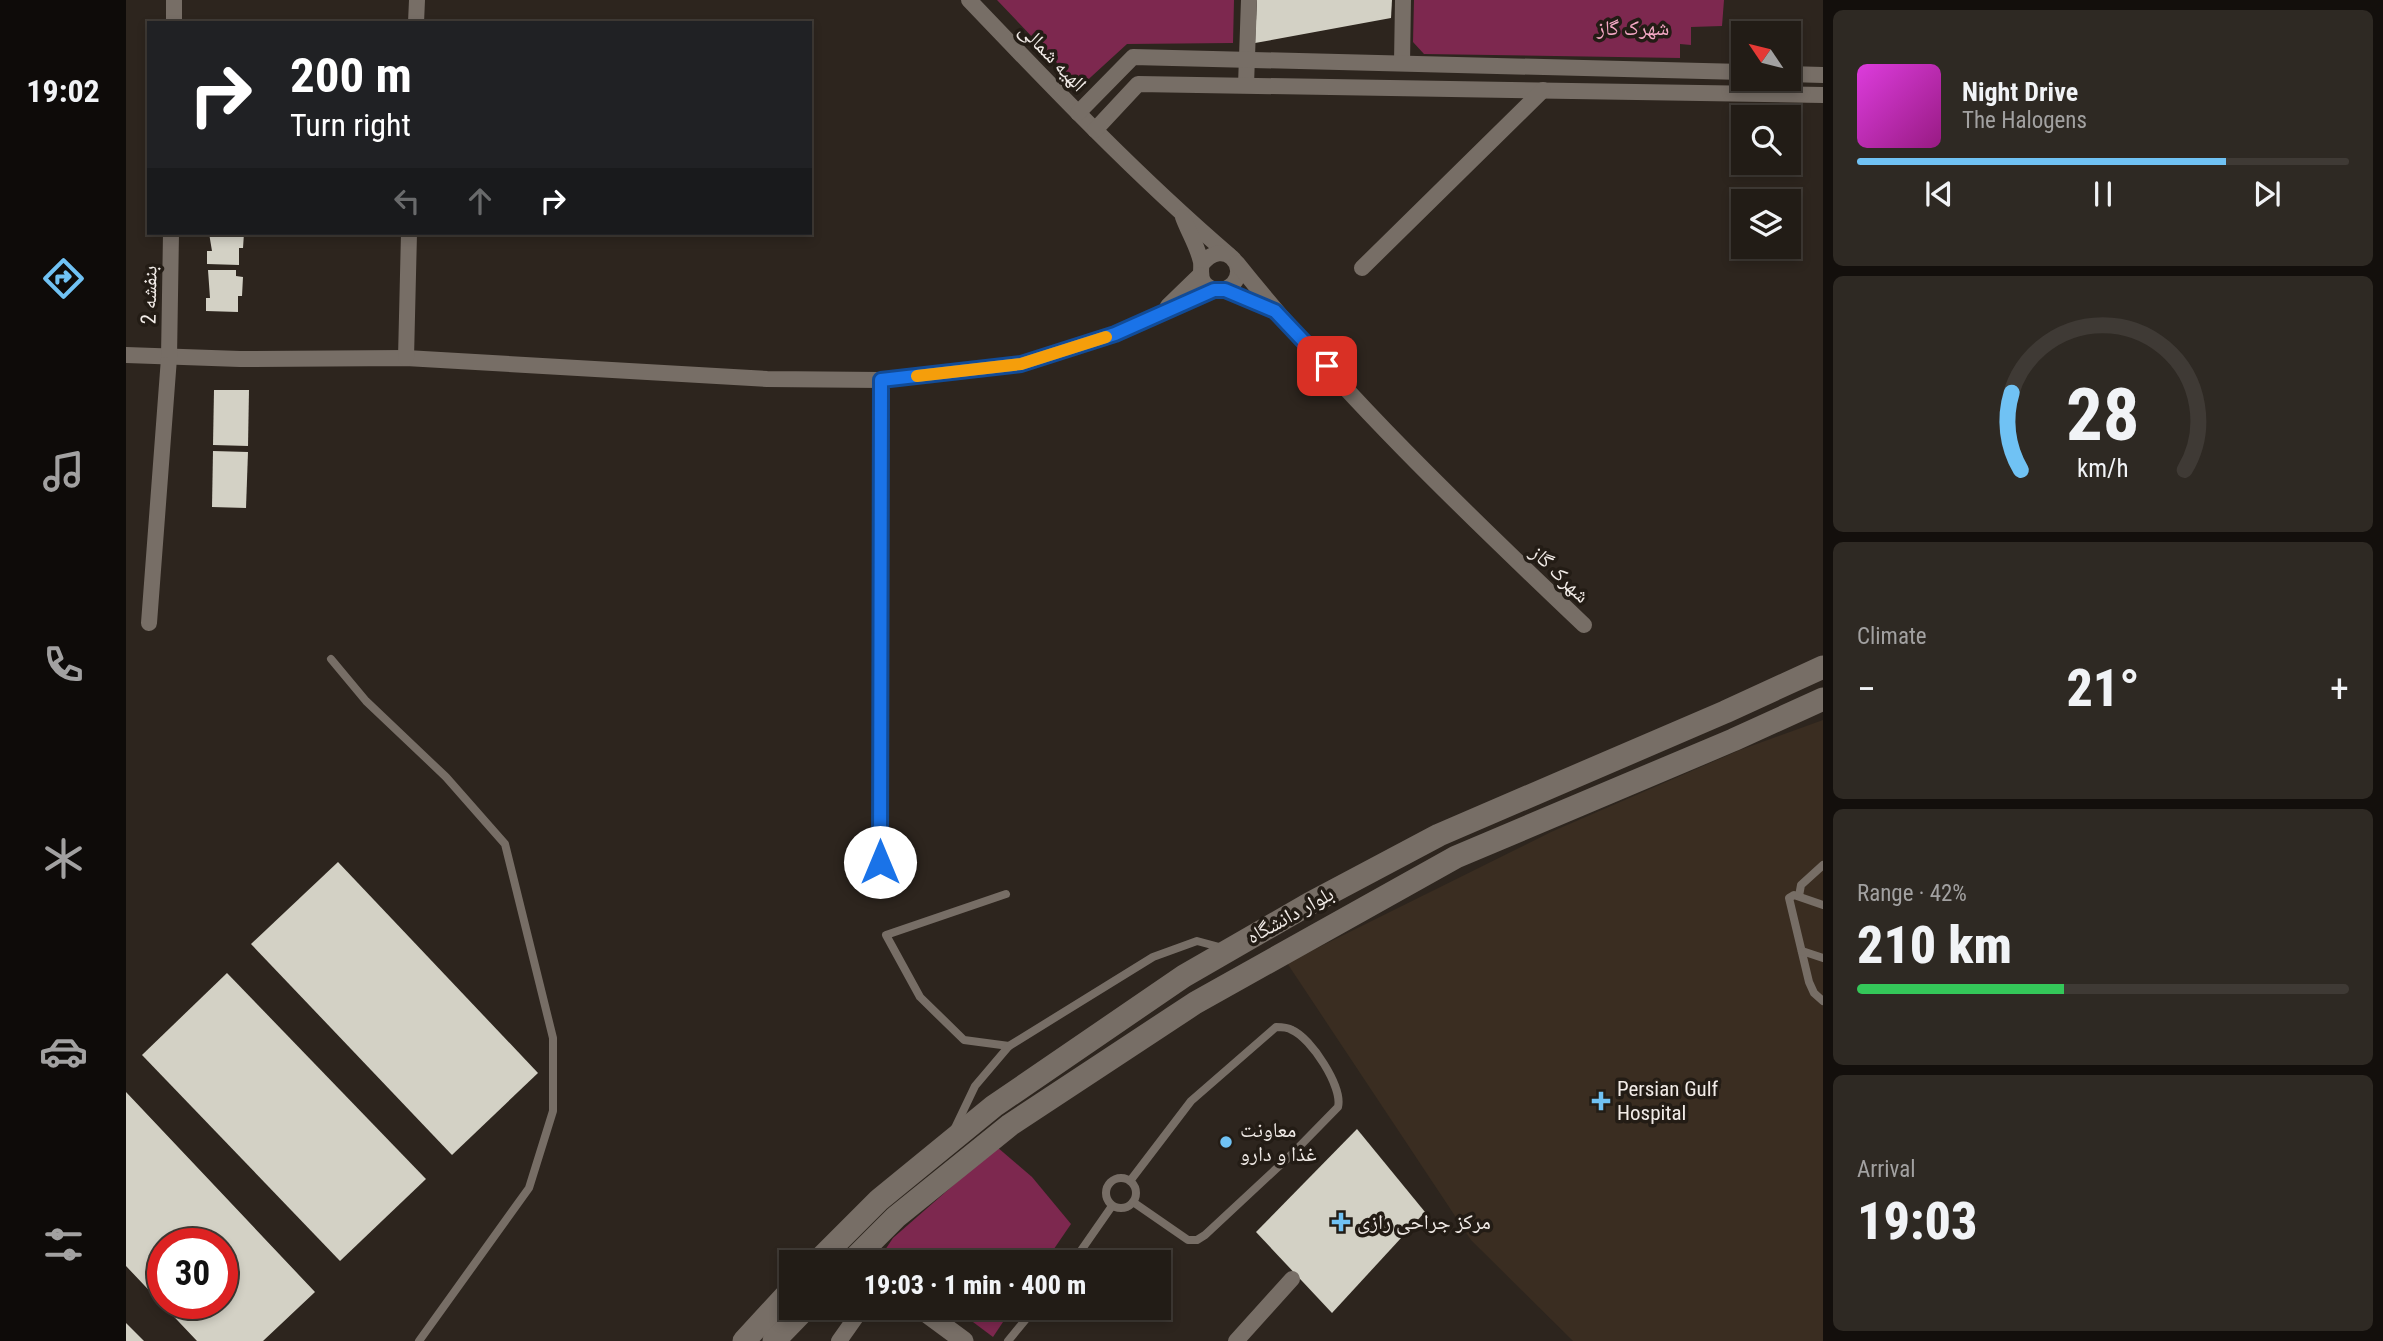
<!DOCTYPE html>
<html lang="en">
<head>
<meta charset="utf-8">
<style>
	:root { --surface:#221c16; --page:#2e2923; --text:#f1f3f6; --muted:#a2a1a1; --line:#3f3a35; --accent:#70c2f4 }
	body { margin:0; font-family:"Roboto Condensed","Noto Naskh Arabic",sans-serif; background:var(--page); color:var(--text); height:100vh; display:flex; flex-direction:column; font-size:26px; white-space:nowrap }
	* { box-sizing:border-box; margin:0 }
	p { font-size:23px; color:var(--muted) }
	.icon { flex:none; width:38px; height:38px; fill:none; stroke:currentColor; stroke-width:2; stroke-linecap:round; stroke-linejoin:round }
	.map { position:relative; flex:1; overflow:hidden }
	.side { display:flex; flex-direction:column; gap:10px; padding:10px; background:#130f0c; width:560px }
	.side>* { flex:none }
	.hud { position:absolute; left:21px; top:21px; width:665px; height:214px; border-radius:0px; box-shadow:0 4px 10px #0003,0 0 0 2px var(--line); background:#202124; color:#fff; overflow:hidden }
	.needle { width:46px; rotate:305deg }
	.fabs { position:absolute; left:1605px; top:21px; display:grid; gap:14px }
	.fabs a { display:grid; place-items:center; width:70px; height:70px; border-radius:0px; background:var(--surface); box-shadow:0 4px 10px #0003,0 0 0 2px var(--line); font-size:35px }
	.speed { position:absolute; left:21px; top:1228px; display:flex; gap:14px; font-size:35px; font-weight:700; text-align:center }
	.speed>* { display:grid; place-content:center; width:91px; height:91px; border-radius:50%; background:var(--surface); box-shadow:0 4px 10px #0003,0 0 0 2px var(--line); line-height:1 }
	.speed .limit { border:10px solid #d22; background:#fff; color:#111 }
	.pin { position:absolute; display:grid; place-items:center; width:60px; height:60px; color:#fff; margin:-30px; border-radius:14px; box-shadow:0 4px 10px #0006 }
	.me { position:absolute; width:77px; margin:-38px; rotate:0deg; stroke-linejoin:round; filter:drop-shadow(0 0 5px #0008) }
	.turn { display:flex; align-items:center; gap:24px; height:147px; padding:0 28px; font-size:32px }
	.turn .icon { width:91px; height:91px; stroke-width:2.5 }
	.turn b { display:block; font-size:49px; line-height:60px }
	.lanes { display:flex; align-items:center; height:66px; padding:0 28px; background:#0003; justify-content:center; gap:35px; direction:ltr }
	.lanes .off { opacity:.35 }
	.big { font-size:52px; font-weight:800; line-height:1.1 }
	.side .widget { flex:1; display:flex; flex-direction:column; justify-content:center; gap:10px; min-width:0; padding:0 24px; border-radius:10px; background:var(--page) }
	.side .dial { align-items:center; gap:0 }
	.dial svg { height:182px; overflow:visible; fill:none; stroke:var(--line); stroke-width:7; stroke-linecap:round; text-anchor:middle }
	.dial text { fill:var(--text); stroke:none }
	.song { display:flex; align-items:center; gap:21px }
	.cover { width:84px; height:84px; border-radius:10px; background:linear-gradient(135deg,hsl(300 70% 55%),hsl(310 70% 35%)) }
	.played { height:7px; border-radius:4px; background:linear-gradient(90deg,var(--accent) 75%,var(--line) 75%) }
	.keys { display:flex; justify-content:space-around; direction:ltr }
	.heat { display:flex; justify-content:space-between; align-items:center; font-size:38px; direction:ltr }
	.charge { height:10px; border-radius:5px; background:linear-gradient(90deg,#34c759 42%,var(--line) 0) }
	.trip { position:absolute; left:653px; top:1250px; width:392px; height:70px; border-radius:0px; background:var(--surface); box-shadow:0 4px 10px #0003,0 0 0 2px var(--line); font-weight:800; line-height:70px; text-align:center }
	main { display:flex; flex:1; min-height:0 }
	.tab-bar { display:flex; flex-direction:column; width:126px; justify-content:space-around; align-items:center; background:#0e0b09; color:var(--muted) }
	.tab-bar .icon { width:49px; height:49px }
	.tab-bar .current { color:var(--accent) }
	.tab-bar b { font-size:32px; color:var(--text) }
	.map>svg:first-child { display:block }
</style>
</head>
<body>
<main>
<nav class="tab-bar">
<b>19:02</b>
<svg class="icon current" aria-label="directions" viewBox="0 0 24 24"><path d="M12 3l9 9-9 9-9-9zM9 14v-3h6M13 9l2 2-2 2"/></svg>
<svg class="icon" aria-label="music" viewBox="0 0 24 24"><path d="M9 18V5l10-2v13"/><circle cx="6" cy="18" r="3"/><circle cx="16" cy="16" r="3"/></svg>
<svg class="icon" aria-label="phone" viewBox="0 0 24 24"><path d="M5 4h4l2 5-3 2q2 4 5 5l2-3 5 2v4C11 20 4 13 5 4z"/></svg>
<svg class="icon" aria-label="climate" viewBox="0 0 24 24"><path d="M12 3v18M4 7l16 10M4 17L20 7"/></svg>
<svg class="icon" aria-label="car" viewBox="0 0 24 24"><path d="M5 17H2v-5l4-1 3-4h7l3 4 3 1v5h-3M9 17h6M6 11h13"/><circle cx="7" cy="17" r="2"/><circle cx="17" cy="17" r="2"/></svg>
<svg class="icon" aria-label="filters" viewBox="0 0 24 24"><path d="M4 7h16M4 17h16"/><circle cx="9" cy="7" r="2"/><circle cx="15" cy="17" r="2"/></svg>
</nav>
<div class="map">
<svg width="1697" height="1341" viewBox="0 0 1697 1341">
	<rect width="100%" height="100%" fill="#2d251e"/>
	<polygon fill="#3a2d21" points="1697,720 1697,1341 1447,1341 1345,1240 1161,963 1425,832 1614,750"/>
	<g fill="#7d284f">
		<polygon points="871,0 1108,0 1107,43 1001,44 954,87"/>
		<polygon points="1288,0 1598,0 1596,26 1565,27 1565,45 1554,44 1554,58 1298,54 1287,42"/>
		<polygon points="871,1147 906,1177 945,1224 919,1262 767,1262 759,1250 767,1238"/>
		<polygon points="827,1307 887,1307 867,1337"/>
	</g>
	<g fill="#d3d1c5" fill-rule="evenodd">
		<polygon points="1131,0 1266,0 1265,18 1129,43"/>
		<polygon points="83,233 118,233 117,248 113,248 113,265 81,264 81,251 86,251"/>
		<polygon points="82,270 110,270 110,276 117,277 116,296 112,296 112,312 80,311 80,298 84,298"/>
		<polygon points="88,390 123,390 122,446 87,445"/>
		<polygon points="87,451 122,452 120,508 86,507"/>
		<polygon points="212,862 412,1073 326,1155 125,944"/>
		<polygon points="101,973 300,1179 214,1261 16,1055"/>
		<path d="M0,1092l189,200 -52,49h-66l-71,-75zM37,1244h59v60h-59z"/>
		<polygon points="1231,1129 1299,1212 1206,1313 1130,1232"/>
		<polygon points="0,1323 18,1341 0,1341"/>
	</g>
	<g fill="none" stroke-linecap="round" stroke-linejoin="round">
		<g stroke="#776e66" stroke-width="8">
			<polyline points="205,659 240,701 320,777 379,844 427,1038 427,1111 403,1188 293,1341"/>
			<polyline points="880,894 760,935 794,997 838,1040 883,1046"/>
			<polyline points="1673,896 1675,885 1697,865"/>
			<polyline points="1697,905 1668,895 1663,898 1683,982 1688,993 1697,1001"/>
			<polyline points="1676,951 1697,958"/>
			<polyline points="828,1130 849,1086 883,1046 1027,957 1071,941 1097,948"/>
			<circle cx="995" cy="1193" r="15"/>
			<path d="M1004,1181l61,-80 85,-74c5,0 11,0 16,3 19,8 51,57 46,77l-46,47 -87,81 -8,5h-9l-55,-38"/>
			<polyline points="947,1262 986,1206"/>
			<polyline points="882,1341 910,1307"/>
		</g>
		<g stroke="#776e66" stroke-width="16">
			<path d="M843,0c84,88 168,176 260,255"/>
			<polyline points="48,23 48,0"/>
			<polyline points="290,23 291,0"/>
			<polyline points="1276,63 1277,0"/>
			<polyline points="1662,74 1697,75"/>
			<polyline points="1120,85 1123,0"/>
			<polyline points="952,113 1007,57 1617,72"/>
			<polyline points="969,130 1012,84 1697,95"/>
			<path d="M1057,217c5,14 15,30 18,45 1,8 -2,14 3,21 7,9 21,9 29,1 16,-17 -9,-47 -31,-20"/>
			<path d="M1111,263c104,130 226,247 347,362"/>
			<polyline points="1236,268 1417,90"/>
			<polyline points="1099,290 1147,310"/>
			<polyline points="1042,306 1074,275"/>
			<polyline points="0,355 114,359 280,358 641,379 755,380 895,364 989,334 1088,290"/>
			<polyline points="280,358 283,233"/>
			<polyline points="23,623 43,358 45,233"/>
			<polyline points="754,862 755,380"/>
			<polyline points="713,1341 737,1307"/>
			<polyline points="1110,1341 1166,1279"/>
		</g>
		<polyline stroke="#776e66" stroke-width="19" points="792,1307 838,1341"/>
		<g stroke="#776e66" stroke-width="23">
			<polyline points="691,1262 753,1200 868,1106 1058,976 1183,904 1313,835 1599,712 1697,667"/>
			<polyline points="725,1262 770,1217 884,1125 1069,1003 1330,857 1607,740 1697,699"/>
			<polyline points="618,1341 665,1290"/>
			<polyline points="648,1341 681,1307"/>
		</g>
	</g>
	<g fill="none" stroke-linecap="round" stroke-linejoin="round">
		<defs>
			<polyline id="route" points="754,862 755,380 895,364 989,334 1088,290 1099,290 1149,311 1201,366"/>
		</defs>
		<use href="#route" stroke="#114b97" stroke-width="18"/>
		<use href="#route" stroke="#1a73e8" stroke-width="12"/>
		<polyline stroke="#f59e0b" stroke-width="12" points="791,376 895,364 980,337"/>
	</g>
	<g fill="#70c2f4" stroke="#231c15" stroke-width="2.5">
		<path d="M1471.5 1090.5h7v7h7v7h-7v7h-7v-7h-7v-7h7z"/>
		<circle cx="1100" cy="1142" r="7"/>
		<path d="M1211.5 1211.5h7v7h7v7h-7v7h-7v-7h-7v-7h7z"/>
	</g>
	<g text-anchor="middle" dominant-baseline="central" stroke-width="7" stroke-linejoin="round" paint-order="stroke">
		<g font-size="21" fill="#f6a9c6" stroke="#231c15">
			<text x="1507" y="28">شهرک گاز</text>
		</g>
		<g font-size="21" fill="#f1ebe7" stroke="#231c15">
			<text transform="translate(927 57) rotate(46)">الهیه شمالی</text>
			<text transform="translate(23 295) rotate(-89)">بنفشه 2</text>
			<text transform="translate(1434 574) rotate(44)">شهرک گاز</text>
			<text transform="translate(1164 915) rotate(-29)">بلوار دانشگاه</text>
		</g>
		<g font-size="21" fill="#f1ebe7" stroke="#231c15" text-anchor="start">
			<text x="1491" y="1089">Persian Gulf<tspan x="1491" dy="24">Hospital</tspan></text>
			<text x="1114" y="1130">معاونت<tspan x="1114" dy="24">غذا و دارو</tspan></text>
			<text x="1231" y="1222">مرکز جراحی رازی</text>
		</g>
	</g>
</svg>
<div class="fabs">
<a><svg class="needle" viewBox="-14 -14 28 28"><path d="M0-13l5 13h-10z" fill="#e53935"/><path d="M0 13l5-13h-10z" fill="#a2a1a1"/></svg></a>
<a><svg class="icon" aria-label="search" viewBox="0 0 24 24"><circle cx="10" cy="10" r="6"/><path d="M15 15l6 6"/></svg></a>
<a><svg class="icon" aria-label="layers" viewBox="0 0 24 24"><path d="M12 4l9 5-9 5-9-5zM3 14l9 5 9-5"/></svg></a>
</div>
<div class="speed"><div class="limit">30</div></div>
<div class="pin" style="left:1201px;top:366px;background:#d93025"><svg class="icon" aria-label="arrive" viewBox="0 0 24 24"><path d="M6 21V4h12l-3 4 3 4H6"/></svg></div>
<svg class="me" style="left:754px;top:862px" viewBox="-20 -20 40 40"><circle r="19" fill="#fff"/><path d="M0-13L10 11 0 6-10 11z" fill="#1a73e8"/></svg>
<div class="trip">19:03 · 1 min · 400 m</div>
<div class="hud">
<div class="turn"><svg class="icon" aria-label="right" viewBox="0 0 24 24"><path d="M7 20v-9h11M14 6l5 5-5 5"/></svg><div><b>200 m</b>Turn right</div></div>
<div class="lanes"><svg class="icon off" aria-label="left" viewBox="0 0 24 24"><path d="M17 20v-9H6M10 6l-5 5 5 5"/></svg><svg class="icon off" aria-label="ahead" viewBox="0 0 24 24"><path d="M12 20V5M6 11l6-6 6 6"/></svg><svg class="icon" aria-label="right" viewBox="0 0 24 24"><path d="M7 20v-9h11M14 6l5 5-5 5"/></svg></div>
</div>
</div>
<section class="side">
<div class="widget">
<div class="song"><i class="cover"></i><div><b>Night Drive</b><p>The Halogens</p></div></div>
<div class="played"></div>
<div class="keys"><svg class="icon" aria-label="previous" viewBox="0 0 24 24"><path d="M18 5L8 12l10 7zM5 5v14"/></svg><svg class="icon" aria-label="pause" viewBox="0 0 24 24"><path d="M8 5v14M16 5v14"/></svg><svg class="icon" aria-label="next" viewBox="0 0 24 24"><path d="M6 5l10 7-10 7zM19 5v14"/></svg></div>
</div>
<div class="widget dial"><svg viewBox="0 0 100 80">
<path d="M14 69A42 42 0 1 1 86 69"/>
<path d="M14 69A42 42 0 0 1 10 35" stroke="#70c2f4"/>
<text x="50" y="56" font-size="32" font-weight="700">28</text>
<text x="50" y="72" font-size="11">km/h</text>
</svg></div>
<div class="widget"><p>Climate</p>
<div class="heat"><a>−</a><b class="big">21°</b><a>+</a></div>
</div>
<div class="widget"><p>Range · 42%</p><b class="big">210 km</b><div class="charge"></div></div>
<div class="widget"><p>Arrival</p><b class="big">19:03</b></div>
</section>
</main>
</body>
</html>
